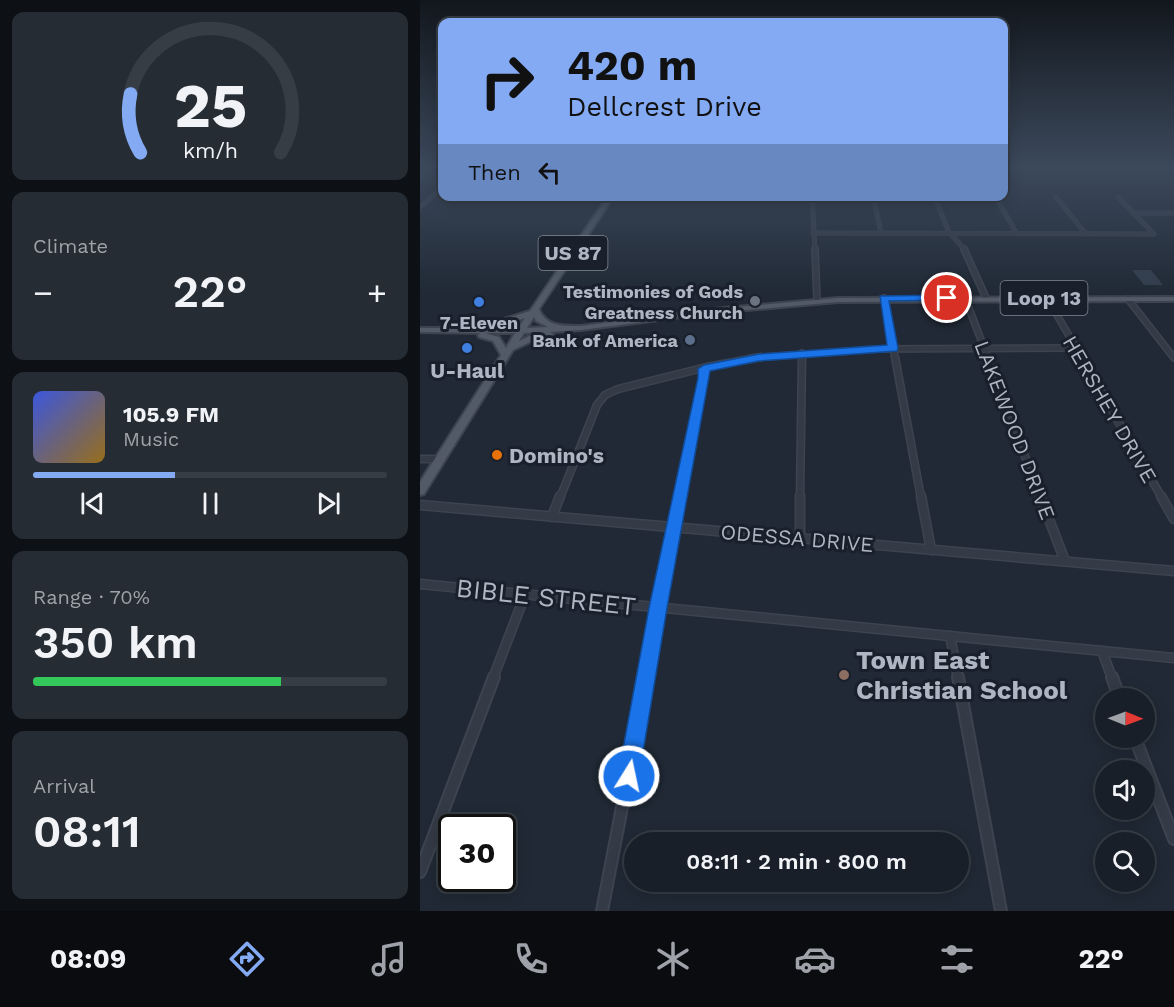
<!DOCTYPE html>
<html lang="en">
<head>
<meta charset="utf-8">
<style>
	:root { --surface:#181f28; --page:#252c34; --text:#f1f3f6; --muted:#9fa2a8; --line:#363d45; --accent:#83aaf3 }
	body { margin:0; font-family:"Work Sans",sans-serif; background:var(--page); color:var(--text); height:100vh; display:flex; flex-direction:column; font-size:22px; white-space:nowrap }
	* { box-sizing:border-box; margin:0 }
	p { font-size:20px; color:var(--muted) }
	.icon { flex:none; width:33px; height:33px; fill:none; stroke:currentColor; stroke-width:2; stroke-linecap:round; stroke-linejoin:round }
	.map { position:relative; flex:1; overflow:hidden }
	.panel { display:flex; flex-direction:column; gap:12px; padding:12px; background:#0d1116; width:420px }
	.panel>* { flex:none }
	.top-card { position:absolute; left:18px; top:18px; width:570px; height:183px; border-radius:12px; box-shadow:0 3px 15px #0003,0 0 0 2px var(--line); background:#83aaf3; color:#111; overflow:hidden }
	.needle { width:39px; rotate:91deg }
	.tools { position:absolute; left:675px; top:688px; display:grid; gap:12px }
	.tools a { display:grid; place-items:center; width:60px; height:60px; border-radius:50%; background:var(--surface); box-shadow:0 3px 15px #0003,0 0 0 2px var(--line); font-size:30px }
	.speed { position:absolute; left:18px; top:814px; display:flex; gap:12px; font-size:30px; font-weight:700; text-align:center }
	.speed>* { display:grid; place-content:center; width:78px; height:78px; border-radius:50%; background:var(--surface); box-shadow:0 3px 15px #0003,0 0 0 2px var(--line); line-height:1 }
	.speed .limit { border:3px solid #111; border-radius:9px; background:#fff; color:#111 }
	.pin { position:absolute; display:grid; place-items:center; width:51px; height:51px; color:#fff; margin:-26px; border:3px solid #fff; border-radius:50%; box-shadow:0 2px 6px #0007 }
	.me { position:absolute; width:66px; margin:-33px; rotate:10deg; stroke-linejoin:round; filter:drop-shadow(0 0 4px #0008) }
	.turn { display:flex; align-items:center; gap:21px; height:126px; padding:0 30px; font-size:27px }
	.turn .icon { width:78px; height:78px; stroke-width:2.5 }
	.turn b { display:block; font-size:42px; line-height:51px }
	.then { display:flex; align-items:center; height:57px; padding:0 30px; background:#0003; gap:12px; font-size:22px }
	.big { font-size:45px; font-weight:600; line-height:1.1 }
	.panel .card { flex:1; display:flex; flex-direction:column; justify-content:center; gap:9px; min-width:0; padding:0 21px; border-radius:12px; background:var(--page) }
	.panel .dial { align-items:center; gap:0 }
	.dial svg { height:156px; overflow:visible; fill:none; stroke:var(--line); stroke-width:7; stroke-linecap:round; text-anchor:middle }
	.dial text { fill:var(--text); stroke:none }
	.song { display:flex; align-items:center; gap:18px }
	.cover { width:72px; height:72px; border-radius:9px; background:linear-gradient(135deg,hsl(230 70% 55%),hsl(40 70% 35%)) }
	.played { height:6px; border-radius:3px; background:linear-gradient(90deg,var(--accent) 40%,var(--line) 40%) }
	.keys { display:flex; justify-content:space-around; direction:ltr }
	.heat { display:flex; justify-content:space-between; align-items:center; font-size:33px; direction:ltr }
	.charge { height:9px; border-radius:4px; background:linear-gradient(90deg,#34c759 70%,var(--line) 0) }
	.trip { position:absolute; left:204px; top:832px; width:345px; height:60px; border-radius:30px; background:var(--surface); box-shadow:0 3px 15px #0003,0 0 0 2px var(--line); font-weight:600; line-height:60px; text-align:center }
	.tab-bar { display:flex; height:96px; justify-content:space-around; align-items:center; background:#0a0c10; color:var(--muted) }
	.tab-bar .icon { width:42px; height:42px }
	.tab-bar .current { color:var(--accent) }
	.tab-bar b { font-size:27px; color:var(--text) }
	main { display:flex; flex:1; min-height:0 }
	.map>svg:first-child { display:block }
</style>
</head>
<body>
<main>
<section class="panel">
<div class="card dial"><svg viewBox="0 0 100 80">
<path d="M14 69A42 42 0 1 1 86 69"/>
<path d="M14 69A42 42 0 0 1 9 39" stroke="#83aaf3"/>
<text x="50" y="56" font-size="32" font-weight="700">25</text>
<text x="50" y="72" font-size="11">km/h</text>
</svg></div>
<div class="card"><p>Climate</p>
<div class="heat"><a>−</a><b class="big">22°</b><a>+</a></div>
</div>
<div class="card">
<div class="song"><i class="cover"></i><div><b>105.9 FM</b><p>Music</p></div></div>
<div class="played"></div>
<div class="keys"><svg class="icon" aria-label="previous" viewBox="0 0 24 24"><path d="M18 5L8 12l10 7zM5 5v14"/></svg><svg class="icon" aria-label="pause" viewBox="0 0 24 24"><path d="M8 5v14M16 5v14"/></svg><svg class="icon" aria-label="next" viewBox="0 0 24 24"><path d="M6 5l10 7-10 7zM19 5v14"/></svg></div>
</div>
<div class="card"><p>Range · 70%</p><b class="big">350 km</b><div class="charge"></div></div>
<div class="card"><p>Arrival</p><b class="big">08:11</b></div>
</section>
<div class="map">
<svg width="754" height="911" viewBox="0 0 754 911">
	<rect width="100%" height="100%" fill="#202935"/>
	<polygon fill="#323d4c" points="712,270 731,270 743,285 724,285"/>
	<g fill="none" stroke-linecap="round" stroke-linejoin="round">
		<defs>
			<g id="street-far4">
				<polyline points="392,196 395,251"/>
				<polyline points="453,196 461,233"/>
				<polyline points="514,196 529,232 546,251"/>
				<polyline points="575,196 597,234"/>
				<polyline points="636,197 666,234"/>
				<polyline points="698,197 734,234"/>
				<polyline points="0,207 22,188"/>
				<polyline points="713,213 754,213"/>
				<polyline points="393,233 734,234"/>
			</g>
			<g id="street-far3">
				<polyline points="395,249 397,301"/>
				<polyline points="544,249 566,298"/>
				<polyline points="464,298 475,358"/>
				<polyline points="545,298 568,358"/>
				<polyline points="627,298 662,358"/>
				<polyline points="708,299 754,358"/>
				<polyline points="331,358 458,349 655,348"/>
				<polyline points="382,358 382,353"/>
			</g>
			<g id="street-far2">
				<polyline points="475,357 501,498"/>
				<polyline points="567,357 621,498"/>
				<polyline points="661,357 742,498"/>
				<polyline points="0,459 20,459"/>
				<polyline points="140,498 177,405 185,395 198,389 287,367 341,357"/>
				<polyline points="260,498 284,369"/>
				<polyline points="380,498 382,357"/>
			</g>
			<g id="street-far1">
				<polyline points="501,496 511,550"/>
				<polyline points="620,496 645,561"/>
				<polyline points="741,496 754,519"/>
				<polyline points="0,505 754,571"/>
				<polyline points="132,517 140,496"/>
				<polyline points="380,538 380,496"/>
				<polyline points="0,584 754,658"/>
				<polyline points="530,636 538,678"/>
				<polyline points="682,651 692,678"/>
				<polyline points="73,678 105,595"/>
				<polyline points="227,678 261,496"/>
			</g>
			<g id="street">
				<polyline points="538,677 581,911"/>
				<polyline points="692,677 700,699"/>
				<polyline points="715,738 754,839"/>
				<polyline points="0,872 74,677"/>
				<polyline points="182,911 227,677"/>
			</g>
			<path id="primary" d="M188,196h6l-75,113c7,18 25,17 42,17l132,-17 125,-11 336,-1v4l-336,1 -125,11 -132,17 -31,2 3,2 -1,2 -11,1 -28,13 -89,144 -4,1v-13l81,-127 -8,-14 -14,-4 -1,-2 2,-2 -60,-1v-4h70l-3,-2 1,-2 42,-13zM114,317l2,4 12,6 -21,1zM105,318l-7,10h-27h3zM124,332l-8,1 -17,8 5,-8zM65,333h30l-9,15 -7,-11z"/>
		</defs>
		<use href="#street-far4" stroke="#3d4450" stroke-width="5"/>
		<use href="#street-far3" stroke="#3d4450" stroke-width="8"/>
		<use href="#street-far2" stroke="#3d4450" stroke-width="9"/>
		<use href="#street-far1" stroke="#3d4450" stroke-width="11"/>
		<use href="#street" stroke="#3d4450" stroke-width="14"/>
		<use href="#primary" stroke="#3d4450" stroke-width="4"/>
		<use href="#street-far4" stroke="#343b46" stroke-width="4"/>
		<use href="#street-far3" stroke="#343b46" stroke-width="5"/>
		<use href="#street-far2" stroke="#343b46" stroke-width="6"/>
		<use href="#street-far1" stroke="#343b46" stroke-width="8"/>
		<use href="#street" stroke="#343b46" stroke-width="10"/>
		<use href="#primary" fill="#515a66" fill-rule="evenodd"/>
	</g>
	<linearGradient id="sky" x2="0" y2="1"><stop stop-color="#12171d"/><stop offset="0.57" stop-color="#3c495c"/><stop offset="1" stop-color="#3c495c" stop-opacity="0"/></linearGradient>
	<rect width="754" height="294" fill="url(#sky)"/>
	<polygon fill="#1a73e8" stroke="#114b97" stroke-width="1.5" points="527,295 530,296 530,300 469,301 478,348 477,351 339,361 290,371 247,608 219,776 216,783 209,786 201,783 198,776 229,608 278,378 278,369 284,365 339,354 467,345 460,296"/>
	<circle fill="#6b7280" stroke="#19202b" stroke-width="2" cx="335" cy="301" r="6"/>
	<g fill="#3f7fe0" stroke="#19202b" stroke-width="2">
		<circle cx="59" cy="302" r="6"/>
		<circle cx="47" cy="348" r="6"/>
	</g>
	<circle fill="#5c6f8a" stroke="#19202b" stroke-width="2" cx="270" cy="340" r="6"/>
	<circle fill="#e8710a" stroke="#19202b" stroke-width="2" cx="77" cy="455" r="6"/>
	<circle fill="#8d6e63" stroke="#19202b" stroke-width="2" cx="424" cy="675" r="6"/>
	<g text-anchor="middle" dominant-baseline="central" stroke-width="6" stroke-linejoin="round" paint-order="stroke">
		<g font-size="18" font-weight="bold" fill="#aeb5c3" stroke="#19202b" text-anchor="end">
			<text x="323" y="291">Testimonies of Gods<tspan x="323" dy="21">Greatness Church</tspan></text>
			<text x="59" y="322" text-anchor="middle">7-Eleven</text>
			<text x="258" y="340">Bank of America</text>
		</g>
		<g fill="#19202b" stroke="#818895" stroke-width="1.5">
			<rect x="118.5" y="236" width="69" height="34" rx="4.5"/>
			<rect x="580.5" y="281" width="87" height="34" rx="4.5"/>
		</g>
		<g font-size="20" font-weight="bold" fill="#aeb5c3">
			<text x="153" y="253">US 87</text>
			<text x="624" y="298">Loop 13</text>
		</g>
		<g font-size="21" font-weight="bold" fill="#aeb5c3" stroke="#19202b">
			<text x="47" y="370">U-Haul</text>
			<text x="89" y="455" text-anchor="start">Domino's</text>
		</g>
		<g font-size="21" fill="#aeb5c3" stroke="#19202b">
			<text transform="translate(690 409) rotate(60)">HERSHEY DRIVE</text>
			<text transform="translate(595 430) rotate(69)">LAKEWOOD DRIVE</text>
			<text transform="translate(377 538) rotate(5)">ODESSA DRIVE</text>
		</g>
		<g font-size="26" fill="#aeb5c3" stroke="#19202b">
			<text transform="translate(126 597) rotate(6)">BIBLE STREET</text>
		</g>
		<g font-size="26" font-weight="bold" fill="#aeb5c3" stroke="#19202b" text-anchor="start">
			<text x="436" y="660">Town East<tspan x="436" dy="30">Christian School</tspan></text>
		</g>
	</g>
</svg>
<div class="tools">
<a><svg class="needle" viewBox="-14 -14 28 28"><path d="M0-13l5 13h-10z" fill="#e53935"/><path d="M0 13l5-13h-10z" fill="#9fa2a8"/></svg></a>
<a><svg class="icon" aria-label="sound" viewBox="0 0 24 24"><path d="M4 9h4l5-4v14l-5-4H4zM17 9q2 3 0 6"/></svg></a>
<a><svg class="icon" aria-label="search" viewBox="0 0 24 24"><circle cx="10" cy="10" r="6"/><path d="M15 15l6 6"/></svg></a>
</div>
<div class="speed"><div class="limit">30</div></div>
<div class="pin" style="left:527px;top:298px;background:#d93025"><svg class="icon" aria-label="arrive" viewBox="0 0 24 24"><path d="M6 21V4h12l-3 4 3 4H6"/></svg></div>
<svg class="me" style="left:209px;top:776px" viewBox="-20 -20 40 40"><circle r="17" fill="#1a73e8" stroke="#fff" stroke-width="3"/><path d="M0-11L8 9 0 5-8 9z" fill="#fff"/></svg>
<div class="trip">08:11 · 2 min · 800 m</div>
<div class="top-card">
<div class="turn"><svg class="icon" aria-label="right" viewBox="0 0 24 24"><path d="M7 20v-9h11M14 6l5 5-5 5"/></svg><div><b>420 m</b>Dellcrest Drive</div></div>
<div class="then">Then<svg class="icon" aria-label="left" viewBox="0 0 24 24"><path d="M17 20v-9H6M10 6l-5 5 5 5"/></svg></div>
</div>
</div>
</main>
<nav class="tab-bar">
<b>08:09</b>
<svg class="icon current" aria-label="directions" viewBox="0 0 24 24"><path d="M12 3l9 9-9 9-9-9zM9 14v-3h6M13 9l2 2-2 2"/></svg>
<svg class="icon" aria-label="music" viewBox="0 0 24 24"><path d="M9 18V5l10-2v13"/><circle cx="6" cy="18" r="3"/><circle cx="16" cy="16" r="3"/></svg>
<svg class="icon" aria-label="phone" viewBox="0 0 24 24"><path d="M5 4h4l2 5-3 2q2 4 5 5l2-3 5 2v4C11 20 4 13 5 4z"/></svg>
<svg class="icon" aria-label="climate" viewBox="0 0 24 24"><path d="M12 3v18M4 7l16 10M4 17L20 7"/></svg>
<svg class="icon" aria-label="car" viewBox="0 0 24 24"><path d="M5 17H2v-5l4-1 3-4h7l3 4 3 1v5h-3M9 17h6M6 11h13"/><circle cx="7" cy="17" r="2"/><circle cx="17" cy="17" r="2"/></svg>
<svg class="icon" aria-label="filters" viewBox="0 0 24 24"><path d="M4 7h16M4 17h16"/><circle cx="9" cy="7" r="2"/><circle cx="15" cy="17" r="2"/></svg>
<b>22°</b>
</nav>
</body>
</html>
